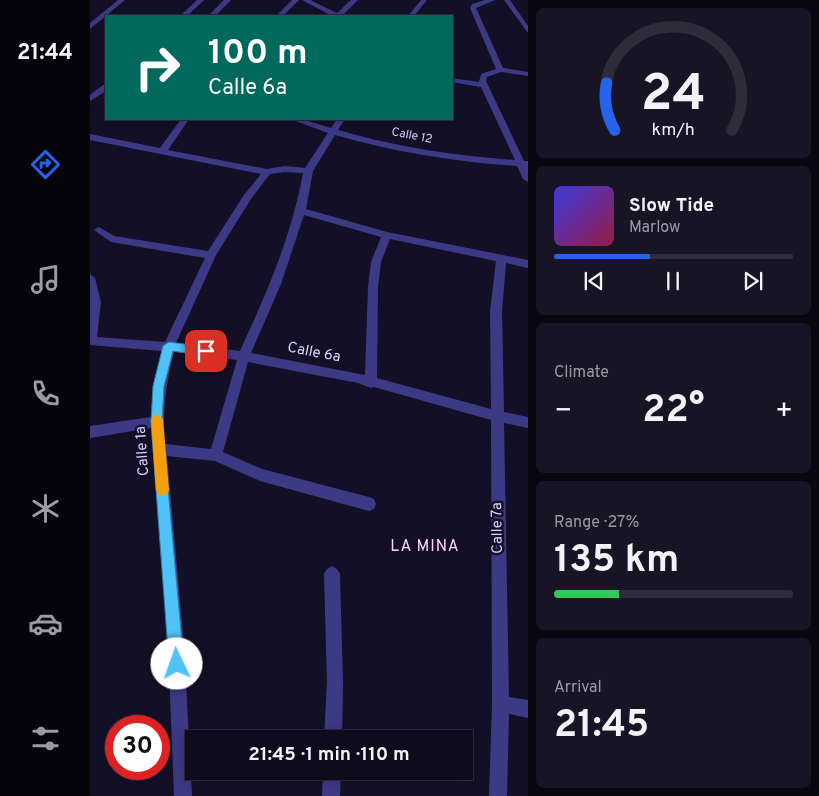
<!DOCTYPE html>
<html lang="en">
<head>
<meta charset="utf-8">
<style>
	:root { --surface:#0e0b1c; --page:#171425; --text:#f1f3f6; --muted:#9b9ba3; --line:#2e2b3b; --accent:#2563eb }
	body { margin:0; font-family:Overpass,sans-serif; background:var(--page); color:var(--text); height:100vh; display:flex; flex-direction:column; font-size:19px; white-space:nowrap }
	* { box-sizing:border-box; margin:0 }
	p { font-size:16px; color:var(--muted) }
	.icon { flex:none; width:28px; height:28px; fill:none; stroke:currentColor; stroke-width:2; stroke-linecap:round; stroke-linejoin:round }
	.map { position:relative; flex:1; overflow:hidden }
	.side { display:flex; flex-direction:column; gap:8px; padding:8px; background:#08060f; width:291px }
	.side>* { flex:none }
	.banner { position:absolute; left:15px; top:15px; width:348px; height:105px; border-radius:0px; box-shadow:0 2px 12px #0003,0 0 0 1px var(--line); background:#00695c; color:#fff; overflow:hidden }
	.speed { position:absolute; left:15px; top:715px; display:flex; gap:10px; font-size:25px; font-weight:700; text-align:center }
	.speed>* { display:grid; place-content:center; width:65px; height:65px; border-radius:50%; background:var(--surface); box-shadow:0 2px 12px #0003,0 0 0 1px var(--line); line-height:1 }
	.speed .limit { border:8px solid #d22; background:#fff; color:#111 }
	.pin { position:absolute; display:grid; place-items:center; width:42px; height:42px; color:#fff; margin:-21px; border-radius:10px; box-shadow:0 2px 8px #0006 }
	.me { position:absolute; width:55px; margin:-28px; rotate:357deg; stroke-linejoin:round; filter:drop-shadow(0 0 4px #0008) }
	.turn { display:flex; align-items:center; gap:18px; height:105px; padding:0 20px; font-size:22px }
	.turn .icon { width:65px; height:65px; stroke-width:2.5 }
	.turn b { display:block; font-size:35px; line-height:42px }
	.big { font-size:38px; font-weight:700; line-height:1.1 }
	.side .widget { flex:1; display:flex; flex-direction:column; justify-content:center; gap:8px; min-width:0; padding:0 18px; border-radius:8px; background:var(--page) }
	.side .dial { align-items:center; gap:0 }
	.dial svg { height:130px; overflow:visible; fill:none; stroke:var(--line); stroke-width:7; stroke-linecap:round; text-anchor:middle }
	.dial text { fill:var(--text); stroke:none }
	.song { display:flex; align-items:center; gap:15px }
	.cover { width:60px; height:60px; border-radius:8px; background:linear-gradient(135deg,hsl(240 70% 55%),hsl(340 70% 35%)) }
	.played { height:5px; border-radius:2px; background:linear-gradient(90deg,var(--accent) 40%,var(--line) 40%) }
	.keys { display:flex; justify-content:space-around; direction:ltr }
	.heat { display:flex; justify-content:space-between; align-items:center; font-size:28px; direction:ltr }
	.charge { height:8px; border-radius:4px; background:linear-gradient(90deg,#34c759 27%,var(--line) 0) }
	.trip { position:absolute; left:95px; top:730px; width:288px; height:50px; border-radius:0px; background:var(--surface); box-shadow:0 2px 12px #0003,0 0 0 1px var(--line); font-weight:700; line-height:50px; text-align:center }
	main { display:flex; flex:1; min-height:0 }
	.dock { display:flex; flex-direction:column; width:90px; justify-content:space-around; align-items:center; background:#06040b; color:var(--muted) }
	.dock .icon { width:35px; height:35px }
	.dock .active { color:var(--accent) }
	.dock b { font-size:22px; color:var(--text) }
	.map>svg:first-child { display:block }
</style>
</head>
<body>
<main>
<nav class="dock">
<b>21:44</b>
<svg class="icon active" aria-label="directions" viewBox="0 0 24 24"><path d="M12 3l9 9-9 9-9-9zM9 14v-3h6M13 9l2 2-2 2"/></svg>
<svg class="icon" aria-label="music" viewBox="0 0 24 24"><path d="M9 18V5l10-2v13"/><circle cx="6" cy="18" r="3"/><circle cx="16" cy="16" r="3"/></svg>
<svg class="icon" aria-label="phone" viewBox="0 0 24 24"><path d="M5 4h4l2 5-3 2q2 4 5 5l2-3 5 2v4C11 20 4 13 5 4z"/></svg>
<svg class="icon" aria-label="climate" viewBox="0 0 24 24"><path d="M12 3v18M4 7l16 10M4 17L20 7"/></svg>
<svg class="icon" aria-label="car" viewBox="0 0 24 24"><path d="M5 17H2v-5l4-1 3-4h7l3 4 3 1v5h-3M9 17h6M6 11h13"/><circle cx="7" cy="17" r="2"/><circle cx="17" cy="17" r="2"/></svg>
<svg class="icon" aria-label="filters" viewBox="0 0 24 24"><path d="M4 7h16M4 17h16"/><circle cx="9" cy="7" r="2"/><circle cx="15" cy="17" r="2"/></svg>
</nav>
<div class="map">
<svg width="438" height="796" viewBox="0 0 438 796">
	<rect width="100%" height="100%" fill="#130f26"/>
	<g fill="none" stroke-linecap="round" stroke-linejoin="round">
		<g fill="#3d3a85" fill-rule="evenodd">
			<polygon points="28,0 35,0 0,29 0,23"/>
			<polygon points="107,0 114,0 97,16 90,16"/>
			<polygon points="134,0 141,0 125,16 118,16"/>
			<polygon points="202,0 209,0 193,16 186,16"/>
			<polygon points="212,0 220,0 247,13 261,0 268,0 252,16 242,16"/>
			<polygon points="331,0 337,0 324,16 318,16"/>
			<path d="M395,0h10l-19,8 27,60 25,4v4l-27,-4 -14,5 -1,4 38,80h4v21l-5,-3 -6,-13c-61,-4 -123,-14 -182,-31l-22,36 -7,38 81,23 141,28v8l-22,-5 -4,48 2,101 24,5v11l-24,-5 5,274 19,3v18l-19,-4 -2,82h-18l3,-92 -1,-284 -117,-33 -3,1 -13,-5 -110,-21 -25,90 39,17 107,28 5,2 2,5 -2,5 -5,2 -109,-30 -45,-20 -48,-5 17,189 8,151h-18l-6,-151 -17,-217 -61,10v-12l61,-9 2,-31 9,-35 -72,-6v-71l5,4 6,24 -4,35 68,5 40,-84 -94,-16 -17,-12 5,-3 15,9 94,15 36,-56 17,-21 -171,-34v-6l70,14 21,-29h8l-21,31 99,19 18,-3 20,2 23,-35 -38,-14h11l30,9 6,-9h8l-7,11c58,17 117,26 177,30l-34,-73 -30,-5v-4l28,4 2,-8 15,-5 -26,-61 2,-4zM195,172l18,1c-12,65 -36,119 -63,178l-64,-8 40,-88 35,-56 19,-25zM214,215l77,22 -10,25 -3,25 -3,88 -114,-22 30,-69zM300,239l106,22 -6,50 1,98 -114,-31 1,-91 3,-25zM84,352l63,8 -26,89 -46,-5c-3,-32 1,-61 9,-92z"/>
			<polygon points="414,0 420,0 438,26 438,33"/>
			<polygon points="13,85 16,85 16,91 0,101 0,95"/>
			<polygon points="242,566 247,569 250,574 253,682 252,739 234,739 237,682 234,574 237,569"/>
			<polygon points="233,771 251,771 250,796 232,796"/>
		</g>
	</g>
	<polygon fill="#4fc3f7" stroke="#337fa1" points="79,342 116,347 121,351 116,356 83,351 74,386 72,422 94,664 92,670 87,672 81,670 79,664 61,422 63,386 73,346"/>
	<polygon fill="#f59e0b" points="67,414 73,419 79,490 77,494 72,496 68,494 66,490 61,419"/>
	<g text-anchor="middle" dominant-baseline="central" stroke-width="5" stroke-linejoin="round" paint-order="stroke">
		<g font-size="12" fill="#d9d4ff" stroke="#130f26">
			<text transform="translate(322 136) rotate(11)">Calle 12</text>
		</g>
		<g font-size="15" fill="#d9d4ff" stroke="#130f26">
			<text transform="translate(224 353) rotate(11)">Calle 6a</text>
			<text transform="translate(53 451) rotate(-94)">Calle 1a</text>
			<text transform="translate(408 528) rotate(-91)">Calle 7a</text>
		</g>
		<g font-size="16" letter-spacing="1" fill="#ffd6f0" stroke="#130f26">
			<text x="335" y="547">LA MINA</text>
		</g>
	</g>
</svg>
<div class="speed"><div class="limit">30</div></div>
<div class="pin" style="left:116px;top:351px;background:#d93025"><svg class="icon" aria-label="arrive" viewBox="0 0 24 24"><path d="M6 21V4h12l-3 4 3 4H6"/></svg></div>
<svg class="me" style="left:87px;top:664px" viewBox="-20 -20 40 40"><circle r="19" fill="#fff"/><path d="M0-13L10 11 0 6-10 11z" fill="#4fc3f7"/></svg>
<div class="trip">21:45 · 1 min · 110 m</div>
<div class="banner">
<div class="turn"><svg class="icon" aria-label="right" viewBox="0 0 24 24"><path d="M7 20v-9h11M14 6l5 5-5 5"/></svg><div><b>100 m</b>Calle 6a</div></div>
</div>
</div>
<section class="side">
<div class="widget dial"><svg viewBox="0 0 100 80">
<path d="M14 69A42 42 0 1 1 86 69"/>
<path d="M14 69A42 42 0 0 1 9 40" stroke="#2563eb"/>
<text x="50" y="56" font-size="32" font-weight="700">24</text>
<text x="50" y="72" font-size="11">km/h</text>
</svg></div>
<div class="widget">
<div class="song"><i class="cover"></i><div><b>Slow Tide</b><p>Marlow</p></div></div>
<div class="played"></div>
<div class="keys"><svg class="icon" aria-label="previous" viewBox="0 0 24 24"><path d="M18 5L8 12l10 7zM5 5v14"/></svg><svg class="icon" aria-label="pause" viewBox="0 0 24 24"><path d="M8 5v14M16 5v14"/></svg><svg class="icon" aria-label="next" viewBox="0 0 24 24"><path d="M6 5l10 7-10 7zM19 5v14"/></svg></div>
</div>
<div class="widget"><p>Climate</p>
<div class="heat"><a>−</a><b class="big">22°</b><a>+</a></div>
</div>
<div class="widget"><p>Range · 27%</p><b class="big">135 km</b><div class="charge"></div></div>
<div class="widget"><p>Arrival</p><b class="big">21:45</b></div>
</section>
</main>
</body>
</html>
